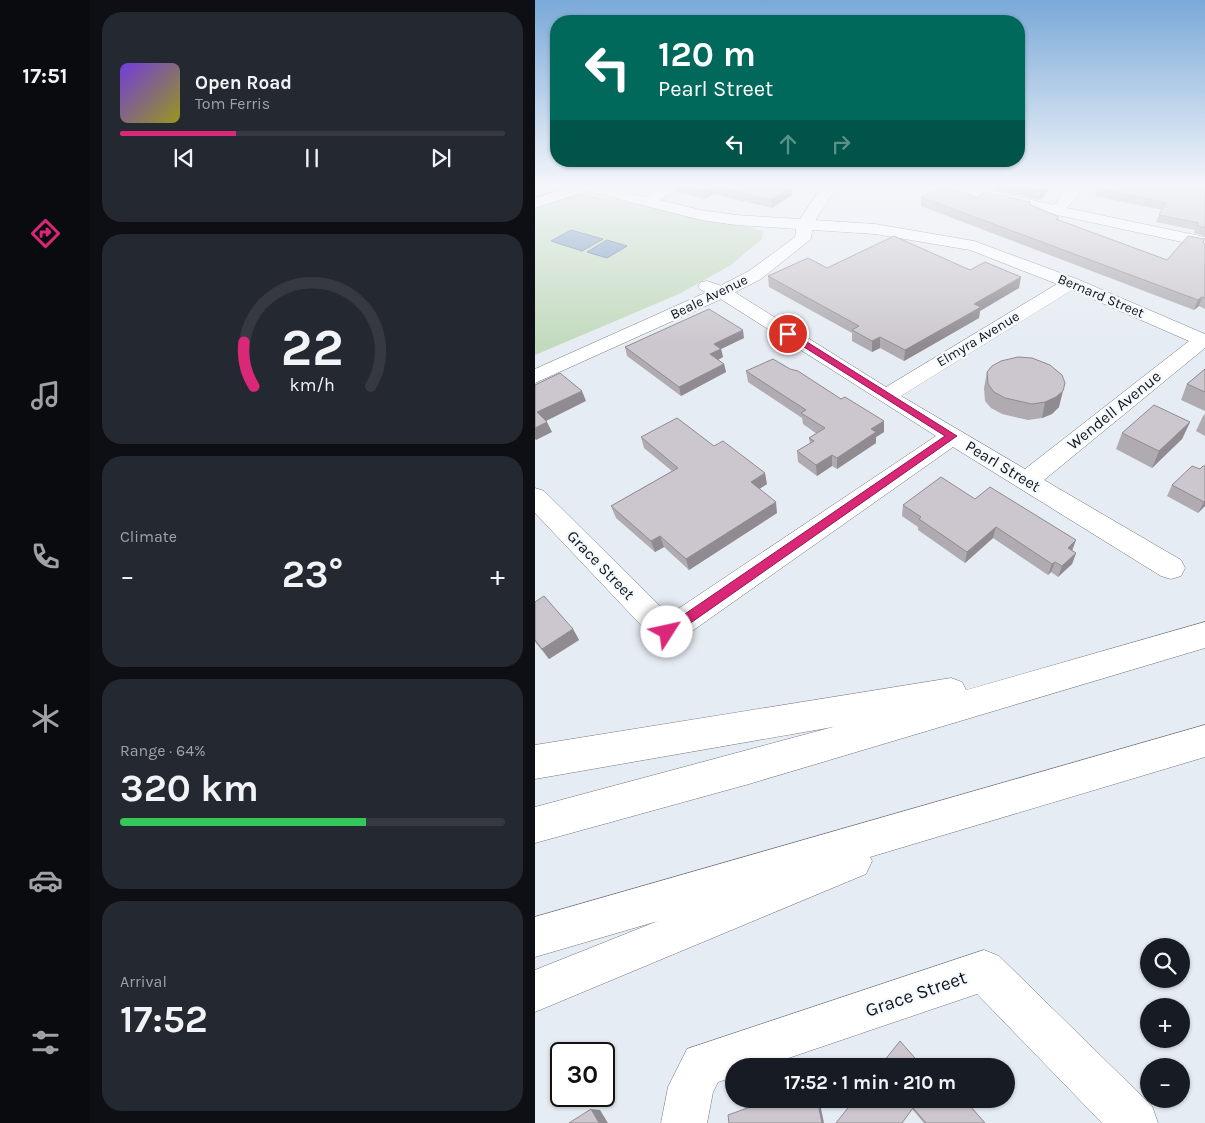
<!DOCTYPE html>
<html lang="en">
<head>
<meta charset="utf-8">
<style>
	:root { --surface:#171b24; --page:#242831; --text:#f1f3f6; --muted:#9ea1a6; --line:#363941; --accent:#db2777 }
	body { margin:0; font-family:Karla,sans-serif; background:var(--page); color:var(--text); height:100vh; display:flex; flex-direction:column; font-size:19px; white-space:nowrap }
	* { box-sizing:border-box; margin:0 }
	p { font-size:16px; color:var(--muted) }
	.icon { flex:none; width:28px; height:28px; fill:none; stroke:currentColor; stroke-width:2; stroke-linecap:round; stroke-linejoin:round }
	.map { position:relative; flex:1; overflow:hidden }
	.drawer { display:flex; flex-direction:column; gap:12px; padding:12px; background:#0d0f14; width:445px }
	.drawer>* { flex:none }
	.banner { position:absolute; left:15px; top:15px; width:475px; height:152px; border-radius:20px; box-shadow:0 1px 4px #0004; background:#00695c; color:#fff; overflow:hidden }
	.tools { position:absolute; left:605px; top:938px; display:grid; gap:10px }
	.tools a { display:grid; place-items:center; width:50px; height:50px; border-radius:50%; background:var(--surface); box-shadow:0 1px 4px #0004; font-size:25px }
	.speed { position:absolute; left:15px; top:1042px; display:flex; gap:10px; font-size:25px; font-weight:700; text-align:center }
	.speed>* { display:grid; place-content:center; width:65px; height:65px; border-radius:50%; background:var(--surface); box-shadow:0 1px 4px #0004; line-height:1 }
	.speed .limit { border:2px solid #111; border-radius:8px; background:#fff; color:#111 }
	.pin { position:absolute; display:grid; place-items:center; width:42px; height:42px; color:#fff; margin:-21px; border:2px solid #fff; border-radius:50%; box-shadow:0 1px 5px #0007 }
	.me { position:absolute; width:55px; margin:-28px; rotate:55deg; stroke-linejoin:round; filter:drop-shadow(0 0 4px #0008) }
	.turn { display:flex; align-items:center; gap:18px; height:105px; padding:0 25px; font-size:22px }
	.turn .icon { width:65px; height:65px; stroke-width:2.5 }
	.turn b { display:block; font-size:35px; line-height:42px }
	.lanes { display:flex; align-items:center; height:48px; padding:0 25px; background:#0003; justify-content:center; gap:25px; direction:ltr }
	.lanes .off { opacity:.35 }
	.big { font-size:38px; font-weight:700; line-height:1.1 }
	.drawer .widget { flex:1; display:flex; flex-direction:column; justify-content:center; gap:8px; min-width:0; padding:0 18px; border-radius:20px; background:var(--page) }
	.drawer .dial { align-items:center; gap:0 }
	.dial svg { height:130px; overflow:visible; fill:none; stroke:var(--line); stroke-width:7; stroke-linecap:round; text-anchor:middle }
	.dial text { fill:var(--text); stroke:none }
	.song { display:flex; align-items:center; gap:15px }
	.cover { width:60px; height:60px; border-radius:8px; background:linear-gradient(135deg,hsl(260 70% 55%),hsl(60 70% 35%)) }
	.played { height:5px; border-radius:2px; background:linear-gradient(90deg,var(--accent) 30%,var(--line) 30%) }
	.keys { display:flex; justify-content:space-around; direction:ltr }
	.heat { display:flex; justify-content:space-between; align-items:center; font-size:28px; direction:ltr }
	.charge { height:8px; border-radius:4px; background:linear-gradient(90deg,#34c759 64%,var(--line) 0) }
	.trip { position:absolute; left:190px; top:1058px; width:290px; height:50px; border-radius:25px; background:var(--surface); box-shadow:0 1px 4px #0004; font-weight:700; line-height:50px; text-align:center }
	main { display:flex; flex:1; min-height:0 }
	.menu { display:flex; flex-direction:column; width:90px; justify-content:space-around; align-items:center; background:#090b0e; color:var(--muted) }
	.menu .icon { width:35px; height:35px }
	.menu .selected { color:var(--accent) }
	.menu b { font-size:22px; color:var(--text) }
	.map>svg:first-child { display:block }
</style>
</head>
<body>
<main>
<nav class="menu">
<b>17:51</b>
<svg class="icon selected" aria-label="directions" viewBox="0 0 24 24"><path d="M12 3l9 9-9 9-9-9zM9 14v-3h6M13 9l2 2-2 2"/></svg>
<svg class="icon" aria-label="music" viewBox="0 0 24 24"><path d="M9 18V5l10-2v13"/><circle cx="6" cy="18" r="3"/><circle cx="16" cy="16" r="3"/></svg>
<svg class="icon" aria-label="phone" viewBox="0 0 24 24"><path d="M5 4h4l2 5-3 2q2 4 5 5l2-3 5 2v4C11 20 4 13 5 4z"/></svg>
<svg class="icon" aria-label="climate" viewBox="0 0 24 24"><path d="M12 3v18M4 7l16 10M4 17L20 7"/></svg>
<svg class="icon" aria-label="car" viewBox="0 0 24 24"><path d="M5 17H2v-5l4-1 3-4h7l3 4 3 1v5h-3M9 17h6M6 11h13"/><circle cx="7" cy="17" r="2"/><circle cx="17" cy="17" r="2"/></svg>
<svg class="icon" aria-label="filters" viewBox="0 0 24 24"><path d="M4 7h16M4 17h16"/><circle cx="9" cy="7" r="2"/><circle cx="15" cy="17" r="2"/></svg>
</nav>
<section class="drawer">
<div class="widget">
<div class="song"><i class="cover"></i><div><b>Open Road</b><p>Tom Ferris</p></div></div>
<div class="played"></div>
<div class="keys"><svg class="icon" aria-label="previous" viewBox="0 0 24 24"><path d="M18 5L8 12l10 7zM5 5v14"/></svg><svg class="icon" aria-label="pause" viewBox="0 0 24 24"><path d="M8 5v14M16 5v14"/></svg><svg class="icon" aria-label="next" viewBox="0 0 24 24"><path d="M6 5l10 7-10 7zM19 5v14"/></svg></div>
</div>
<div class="widget dial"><svg viewBox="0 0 100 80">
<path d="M14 69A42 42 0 1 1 86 69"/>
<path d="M14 69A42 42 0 0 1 8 42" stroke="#db2777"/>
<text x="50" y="56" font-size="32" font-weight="700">22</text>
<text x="50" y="72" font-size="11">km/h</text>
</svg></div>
<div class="widget"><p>Climate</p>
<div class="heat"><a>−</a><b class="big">23°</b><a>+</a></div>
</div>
<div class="widget"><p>Range · 64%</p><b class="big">320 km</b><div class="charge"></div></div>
<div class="widget"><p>Arrival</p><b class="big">17:52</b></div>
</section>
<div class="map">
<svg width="670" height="1123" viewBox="0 0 670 1123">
	<rect width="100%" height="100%" fill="#e6ecf3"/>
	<polygon fill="#c2dabd" points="37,192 210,226 228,231 227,239 196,265 144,294 0,355 0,205"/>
	<g fill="#7698bf" stroke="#58718d">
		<polygon points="36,230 68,239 47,251 16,241"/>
		<polygon points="72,240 92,246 72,258 52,252"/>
	</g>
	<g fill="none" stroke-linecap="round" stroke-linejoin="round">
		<defs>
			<g id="minor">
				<path d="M37,186h31l42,11 19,-11h18l-22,14 41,10 35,5 139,9 99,17 103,38 128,55v14l-161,132 137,80 4,8 -4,8 -10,3 -10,-3 -208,-129 -275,194 -11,3 -11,-3 -121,-128v-25l9,3 125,124 267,-179 -220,-140 -15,-6 -3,-4 3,-4 6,-1 21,7 158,99 171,-103 -87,-34 -95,-16 -139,-9 -35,-5 -114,-29 -52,17v-10zM537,290l117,51 -164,128 -124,-73z"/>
				<polygon points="410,186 435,186 519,205 535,186 550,186 532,208 670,237 670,247 449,199 412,189"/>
				<polygon points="449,950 464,956 617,1106 623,1123 567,1123 442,994 230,1066 199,1066 199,1077 183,1082 178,1092 172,1123 126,1123 133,1087 152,1049"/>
			</g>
			<polygon id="major" points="287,186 302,186 278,224 276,239 226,279 193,296 0,383 0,369 181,288 214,271 260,237 262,224"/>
			<g id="highway">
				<polygon points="670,622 670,648 214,784 0,843 0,807 298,727 0,779 0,745 416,678 427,682 431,690"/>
				<polygon points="670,725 670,757 335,857 337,861 331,874 0,1012 0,970 123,921 0,957 0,917"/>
			</g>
		</defs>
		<use href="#minor" stroke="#72777d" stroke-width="1"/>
		<use href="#major" stroke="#72777d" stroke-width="1"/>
		<use href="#highway" stroke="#72777d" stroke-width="1"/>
		<use href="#minor" fill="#fff" fill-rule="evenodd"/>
		<use href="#major" fill="#fff" fill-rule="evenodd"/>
		<use href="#highway" fill="#fff" fill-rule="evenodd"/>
	</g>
	<g fill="#afabb1">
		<polygon points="140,186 261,186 257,190 257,195 237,208 178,194 170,199 141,192"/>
		<polygon points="460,186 517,186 505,200 459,190"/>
		<polygon points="670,186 670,236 659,233 660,230 621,222 624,215 627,210 560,196 562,188"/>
		<polygon points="386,197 442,198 496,205 524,220 632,260 669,243 670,244 670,309 664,306 659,310 386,206"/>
		<polygon points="292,268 435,270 484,288 445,311 444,318 369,361 345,348 337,352 317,341 317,333 234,287 233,276"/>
		<polygon points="209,338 186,349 188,357 183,360 189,364 191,372 146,396 92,356 90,347"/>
		<polygon points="670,369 670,411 646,400 652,384"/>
		<polygon points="211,371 349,432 341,437 341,443 302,469 297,466 282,476 263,462 262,451 275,443 274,438 282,434 268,424 267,418 213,382"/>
		<polygon points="452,372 524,407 517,414 507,418 493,420 467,414 456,408 450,401 449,388"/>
		<polygon points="670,414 670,436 661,431 668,416"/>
		<polygon points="655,422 647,439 617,468 581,449 587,433"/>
		<polygon points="106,437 179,446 232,484 224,489 242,513 154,570 129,547 120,552 81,518 76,506 137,471 109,448"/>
		<polygon points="665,469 670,506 663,513 632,496 637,485"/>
		<polygon points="440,499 541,553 537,564 523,577 516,572 513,575 458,538 430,563 383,530 383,527 367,516 368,505"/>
		<polygon points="0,602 38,629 44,640 14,659 0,642"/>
		<polygon points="320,1099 429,1099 450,1123 389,1123 377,1109"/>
	</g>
	<g fill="#8f8b90">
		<polygon points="176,186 177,186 178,194 170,199 169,191"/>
		<polygon points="250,186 261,186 257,190 257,195 237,208 236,200"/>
		<polygon points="511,186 517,186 505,200 506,192"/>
		<polygon points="486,277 484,288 445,311 444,318 369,361 370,350 439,304"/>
		<polygon points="667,297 664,306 659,310 663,300"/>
		<polygon points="208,330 209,338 186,349 188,357 177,363 175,354 179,344"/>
		<polygon points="345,337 345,348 337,352 337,341"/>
		<polygon points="189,364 191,372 146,396 144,387"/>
		<polygon points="47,391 51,401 7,423 2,412"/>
		<polygon points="528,391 524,407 517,414 507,418 510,402"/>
		<polygon points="349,421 349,432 341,437 341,443 302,469 302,458 336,429"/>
		<polygon points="12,422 17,432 1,440 0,439 0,428"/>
		<polygon points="655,422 647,439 617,468 624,451"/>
		<polygon points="297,455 297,466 282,476 281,465"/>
		<polygon points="230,473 232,484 218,493 216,482"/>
		<polygon points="670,501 670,506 663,513 669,502"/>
		<polygon points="241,502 242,513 154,570 151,559"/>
		<polygon points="461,527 458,538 430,563 432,552"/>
		<polygon points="125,536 129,547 120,552 116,541"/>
		<polygon points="541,540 537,551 533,548"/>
		<polygon points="541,553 537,564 523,577 527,566"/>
		<polygon points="520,562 516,572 513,575 517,564"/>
		<polygon points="38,629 44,640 14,659 7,649"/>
		<polygon points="282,1099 284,1099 289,1123 287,1123"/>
		<polygon points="56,1109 65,1110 73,1123 64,1123"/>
	</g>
	<g fill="#ccc7ce" stroke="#8f8b90">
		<polygon points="151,186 176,186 169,191"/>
		<polygon points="180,186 253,186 257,187 236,200"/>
		<polygon points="412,186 442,198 449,192 496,202 494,204 524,217 521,219 632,260 653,236 670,239 668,243 670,244 670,298 667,297 663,300 386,197"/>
		<polygon points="483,186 511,186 506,192"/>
		<polygon points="564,186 670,186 670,228 662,225 664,223 624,215 631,203 562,188"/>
		<polygon points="359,236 435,270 450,262 486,277 439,304 446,307 370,350 345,337 337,341 317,330 324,326 233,276 273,258 292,268"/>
		<polygon points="174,309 208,330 179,344 186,349 175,354 189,364 144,387 90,347"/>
		<polygon points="483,357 497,358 515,365 527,375 530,383 528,391 521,397 510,402 497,404 470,398 459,392 453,384 452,372 457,366 466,361"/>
		<polygon points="238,359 255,369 263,371 306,399 310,397 349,421 336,429 341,432 302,458 297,455 281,465 262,451 279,441 274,438 290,428 266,413 271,410 211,371"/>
		<polygon points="670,369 670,392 652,384"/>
		<polygon points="25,373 47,391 2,412 12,422 0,428 0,385"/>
		<polygon points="619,405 655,422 624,451 587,433"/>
		<polygon points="142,418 179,446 188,441 230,473 216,482 241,502 151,559 125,536 116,541 76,506 143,468 106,437"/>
		<polygon points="657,466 665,469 668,466 670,466 670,501 669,502 637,485"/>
		<polygon points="406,477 440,499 455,487 541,540 533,548 541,553 527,566 520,562 517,564 461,527 432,552 384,519 386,517 368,505"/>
		<polygon points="9,596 38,629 7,649 0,640 0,602"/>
		<polygon points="365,1041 387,1066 345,1066"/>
		<polygon points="238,1099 282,1099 287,1123 194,1123 193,1115"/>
		<polygon points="320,1099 429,1099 450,1123 391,1123 378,1108 367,1123 301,1123"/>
		<polygon points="56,1109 64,1123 34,1123"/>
	</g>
	<linearGradient id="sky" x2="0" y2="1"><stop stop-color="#7aa9d8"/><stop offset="0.54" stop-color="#f4f6fa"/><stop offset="1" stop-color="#f4f6fa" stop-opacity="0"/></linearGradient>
	<rect width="670" height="344" fill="url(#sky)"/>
	<polygon fill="#db2777" stroke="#8e194d" points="250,332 256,332 422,436 137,636 128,636 126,632 128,629 410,436 250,335"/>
	<g text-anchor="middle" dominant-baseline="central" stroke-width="4.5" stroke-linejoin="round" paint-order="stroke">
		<g font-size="14" fill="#131517" stroke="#f4f9ff">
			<text transform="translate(566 296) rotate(23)">Bernard Street</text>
			<text transform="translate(174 297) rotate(-26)">Beale Avenue</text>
			<text transform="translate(443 339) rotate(-31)">Elmyra Avenue</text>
		</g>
		<g font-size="16" fill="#131517" stroke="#f4f9ff">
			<text transform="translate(579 410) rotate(-39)">Wendell Avenue</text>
			<text transform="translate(468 466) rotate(31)">Pearl Street</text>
			<text transform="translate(66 565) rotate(46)">Grace Street</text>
		</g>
		<g font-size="19" fill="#131517" stroke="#f4f9ff">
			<text transform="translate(381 994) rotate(-19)">Grace Street</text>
		</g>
	</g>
</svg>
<div class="tools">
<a><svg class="icon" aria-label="search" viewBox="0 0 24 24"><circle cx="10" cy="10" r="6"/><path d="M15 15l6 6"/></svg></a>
<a>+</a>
<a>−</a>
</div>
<div class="speed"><div class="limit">30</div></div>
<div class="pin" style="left:253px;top:334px;background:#d93025"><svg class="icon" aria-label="arrive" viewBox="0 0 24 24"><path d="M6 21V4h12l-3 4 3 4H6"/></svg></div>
<svg class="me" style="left:132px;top:632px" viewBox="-20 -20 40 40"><circle r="19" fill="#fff"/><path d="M0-13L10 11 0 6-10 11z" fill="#db2777"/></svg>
<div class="trip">17:52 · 1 min · 210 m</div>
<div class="banner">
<div class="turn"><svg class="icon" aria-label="left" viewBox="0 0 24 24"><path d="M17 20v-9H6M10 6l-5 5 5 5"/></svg><div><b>120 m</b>Pearl Street</div></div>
<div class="lanes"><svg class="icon" aria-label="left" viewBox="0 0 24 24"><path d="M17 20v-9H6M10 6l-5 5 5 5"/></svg><svg class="icon off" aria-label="ahead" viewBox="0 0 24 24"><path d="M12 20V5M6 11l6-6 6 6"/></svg><svg class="icon off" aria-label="right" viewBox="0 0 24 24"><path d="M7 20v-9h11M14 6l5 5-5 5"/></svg></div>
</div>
</div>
</main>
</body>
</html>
